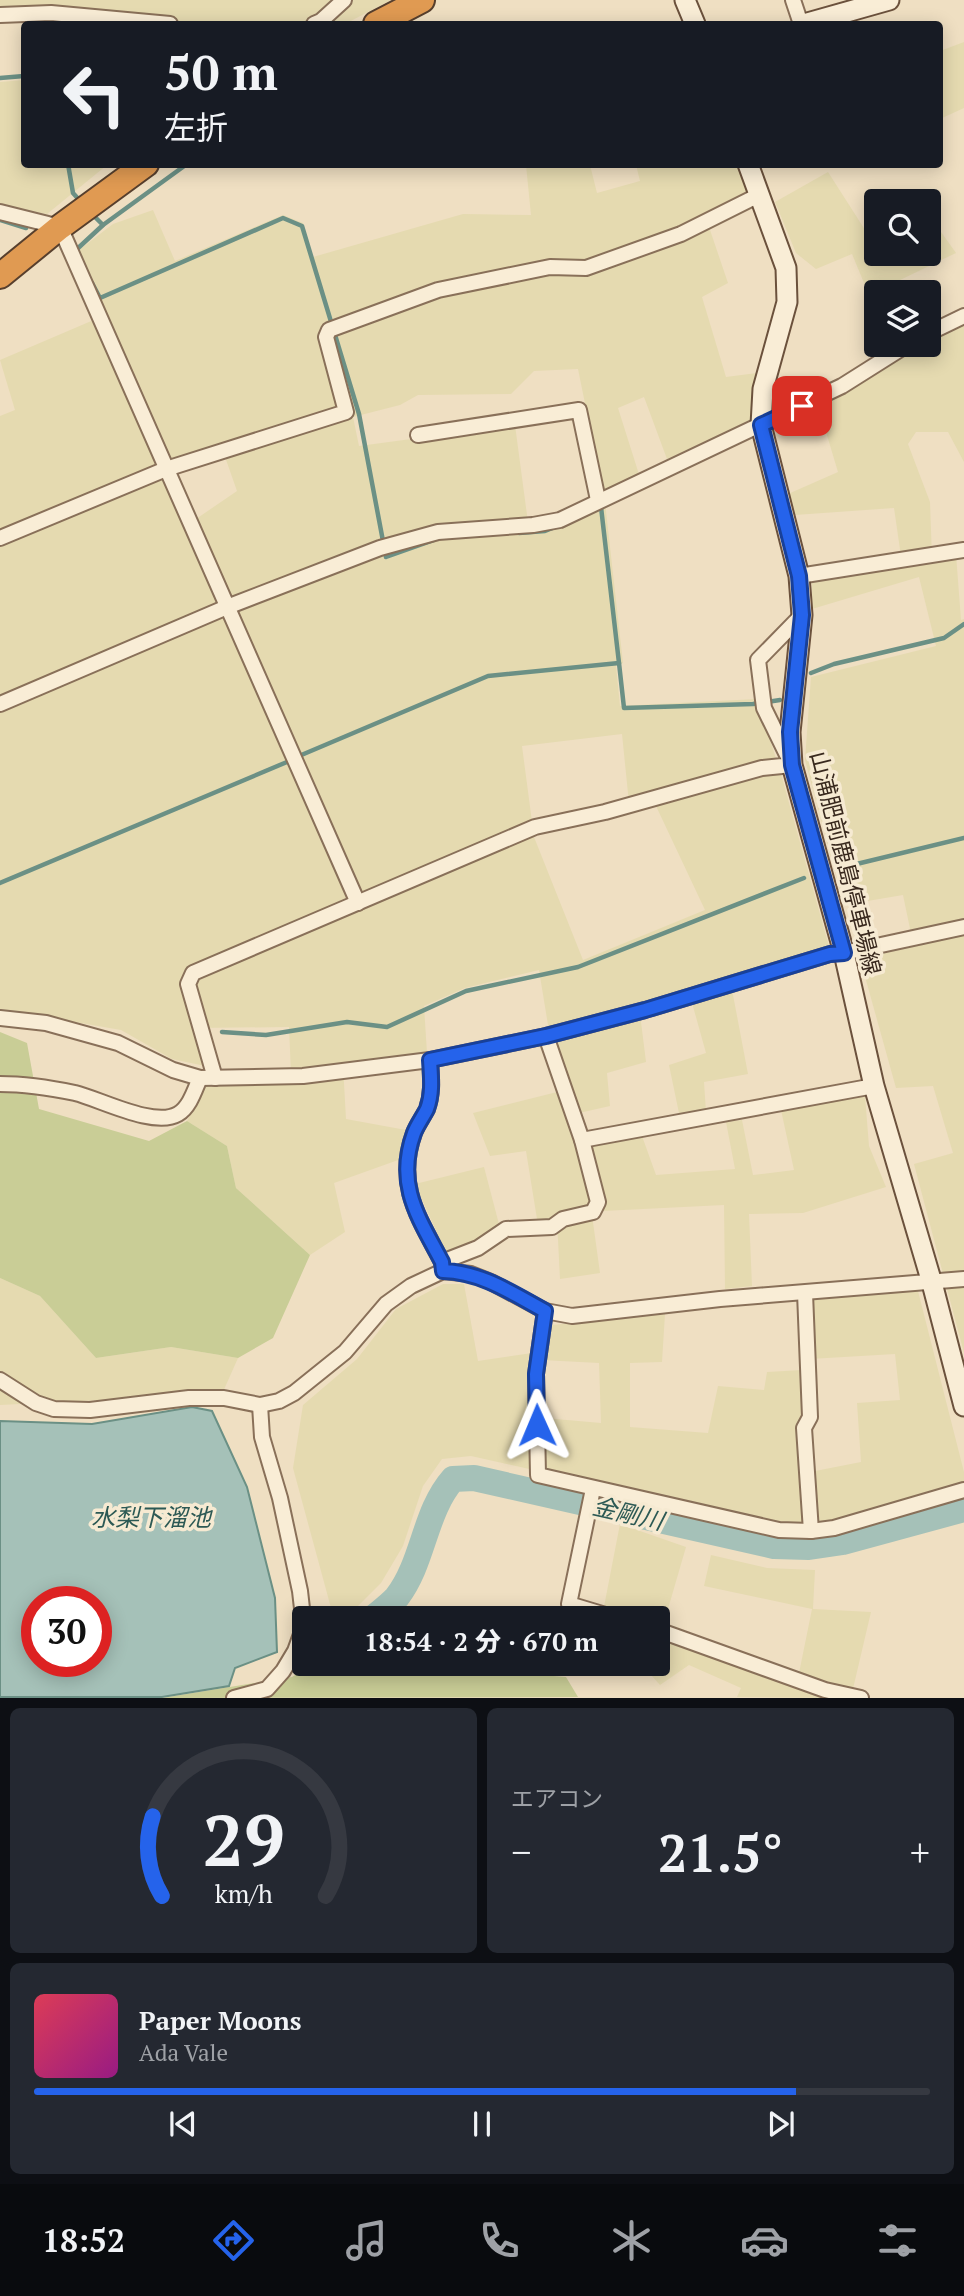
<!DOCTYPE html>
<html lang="ja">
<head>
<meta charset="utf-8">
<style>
	:root { --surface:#171b24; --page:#242831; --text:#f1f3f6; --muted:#9ea1a6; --line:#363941; --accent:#2563eb }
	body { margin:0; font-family:"PT Serif","Noto Sans JP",serif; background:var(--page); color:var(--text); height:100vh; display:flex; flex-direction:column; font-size:26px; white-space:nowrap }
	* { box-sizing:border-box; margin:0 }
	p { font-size:23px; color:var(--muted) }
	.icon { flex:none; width:38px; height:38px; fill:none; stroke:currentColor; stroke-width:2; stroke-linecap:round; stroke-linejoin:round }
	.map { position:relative; height:1698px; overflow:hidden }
	.sheet { display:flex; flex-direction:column; gap:10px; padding:10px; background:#0d0f14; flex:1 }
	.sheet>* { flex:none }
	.banner { position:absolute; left:21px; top:21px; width:922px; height:147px; border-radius:7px; box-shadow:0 4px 18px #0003; background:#171b24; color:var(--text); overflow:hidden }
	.buttons { position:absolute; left:864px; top:189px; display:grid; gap:14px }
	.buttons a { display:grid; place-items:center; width:77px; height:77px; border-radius:7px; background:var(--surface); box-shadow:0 4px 18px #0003; font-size:35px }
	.speed { position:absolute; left:21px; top:1586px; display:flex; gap:14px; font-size:35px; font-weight:700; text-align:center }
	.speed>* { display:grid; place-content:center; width:91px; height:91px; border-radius:50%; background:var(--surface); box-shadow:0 4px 18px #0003; line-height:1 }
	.speed .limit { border:10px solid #d22; background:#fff; color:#111 }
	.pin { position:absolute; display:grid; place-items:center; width:60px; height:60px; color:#fff; margin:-30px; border-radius:14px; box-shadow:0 4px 10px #0006 }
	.me { position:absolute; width:77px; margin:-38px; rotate:359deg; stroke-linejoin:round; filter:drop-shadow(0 0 5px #0008) }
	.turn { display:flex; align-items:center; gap:24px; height:147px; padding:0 28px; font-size:32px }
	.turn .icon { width:91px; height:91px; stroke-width:2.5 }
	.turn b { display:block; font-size:49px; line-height:60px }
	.big { font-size:52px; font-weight:800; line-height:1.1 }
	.sheet .tile { flex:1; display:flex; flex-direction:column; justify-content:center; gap:10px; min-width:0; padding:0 24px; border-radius:10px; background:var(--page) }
	.sheet .dial { align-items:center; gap:0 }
	.dial svg { height:182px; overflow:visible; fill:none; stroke:var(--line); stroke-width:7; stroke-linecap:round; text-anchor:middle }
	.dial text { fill:var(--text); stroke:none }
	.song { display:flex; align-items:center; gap:21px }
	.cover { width:84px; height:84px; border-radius:10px; background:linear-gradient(135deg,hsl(350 70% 55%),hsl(310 70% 35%)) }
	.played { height:7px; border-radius:4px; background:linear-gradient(90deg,var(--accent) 85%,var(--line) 85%) }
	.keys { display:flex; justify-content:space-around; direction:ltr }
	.heat { display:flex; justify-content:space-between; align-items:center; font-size:38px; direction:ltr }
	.sheet .tiles { flex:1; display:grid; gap:10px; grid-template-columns:1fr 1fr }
	.tile:last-child { grid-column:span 2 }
	.trip { position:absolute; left:292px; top:1606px; width:378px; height:70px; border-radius:7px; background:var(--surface); box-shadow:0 4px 18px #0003; font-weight:800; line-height:70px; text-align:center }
	.menu { display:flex; height:112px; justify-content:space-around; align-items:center; background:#090b0e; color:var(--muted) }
	.menu .icon { width:49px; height:49px }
	.menu .selected { color:var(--accent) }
	.menu b { font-size:32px; color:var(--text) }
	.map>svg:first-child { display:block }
</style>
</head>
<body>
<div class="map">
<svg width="964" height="1698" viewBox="0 0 964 1698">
	<rect width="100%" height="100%" fill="#efdfc2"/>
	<g fill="#e5dab0" fill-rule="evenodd">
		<polygon points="0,0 391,0 345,24 24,24 24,78 23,12 0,12"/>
		<polygon points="964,42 964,108 940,119 940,51"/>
		<polygon points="24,80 24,164 107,165 47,214 0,206 0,82"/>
		<path d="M526,165h64l7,28 43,-12 -4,-16h54l3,3 9,-3h39l14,40 -46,22 19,56 -26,14 24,80 31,-4 -6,49 -84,37 -23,-62 -26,11 25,79 -38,15 18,161 -7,3 4,40 137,-7 24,75 49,176 -100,29 18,95 -44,8 2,30 -26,6 -11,-53 37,-12 -17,-61 -50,14 7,56 -39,11 3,33 -31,7 7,29 56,-6 14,39 79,-6 -9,-47 16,-2 11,55 41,-5 -13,-60 84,-14 4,50 17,41 -83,26 -54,1 3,72 -27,3 -1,-84 -121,6 -11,4 8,58 -40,6 -3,-59 -20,-1 -11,-68 -36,5 -17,-43 96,-24 -21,-64 -9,-55 -74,18 -41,18 3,47 -84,12 3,54 60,11 -5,29 -67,24 11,49 -35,23 -74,-67 -9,-42 -40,-25 18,-35 79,-2 7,-11 -2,-46 -93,1 9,38 -33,-7 -51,-29 -121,-21v-593l15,-6 -15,-50 103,-44 -28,-63 38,-29 40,-14 22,51 108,-46 20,8 10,34 150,-43 68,1zM578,369l27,133 -76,28 -14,-105 -156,21 -6,-29 47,-12 18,-10 93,-1 23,-23zM224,454l13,37 -41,28 -22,-49zM622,734l8,79 26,-7 49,104 -122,50 -49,-123 -12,-91z"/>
		<polygon points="828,172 867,233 877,227 877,254 929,254 929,215 956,253 869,295 852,254 816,269 796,253 775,202"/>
		<polygon points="964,320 964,462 948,432 916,432 908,444 930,502 932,558 956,554 961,620 964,619 964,1353 914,1164 953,1153 933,1086 896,1088 859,955 913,943 903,895 844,905 805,760 811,677 936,646 919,577 812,609 812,578 902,563 894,508 795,515 788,494 838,472 817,402 921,345 929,345 929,340"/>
		<polygon points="484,1167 500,1228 447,1255 415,1184"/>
		<polygon points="0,1278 40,1296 96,1358 171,1347 238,1358 222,1394 0,1405"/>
		<polygon points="443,1284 464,1284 478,1361 532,1353 533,1417 601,1423 599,1363 542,1360 552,1325 665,1314 662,1362 630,1363 630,1427 708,1433 718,1386 764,1390 767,1372 802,1370 810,1472 861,1462 857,1403 900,1400 895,1354 810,1359 810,1299 918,1291 964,1472 964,1486 829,1525 784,1526 471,1456 442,1459 423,1486 403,1546 381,1583 345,1619 334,1619 293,1468 303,1405 357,1359 396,1309"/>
		<polygon points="620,1524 686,1547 661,1633 797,1683 812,1609 704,1586 711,1555 767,1568 815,1570 813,1609 871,1612 852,1693 830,1698 737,1697 741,1688 689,1665 660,1685 643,1666 644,1664 658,1664 658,1638 660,1634 658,1633 658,1619 609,1619 602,1617"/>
	</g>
	<g fill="#c9cd96">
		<polygon points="0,1032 27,1043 39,1109 149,1141 187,1121 227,1146 236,1188 310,1255 273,1338 238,1358 171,1347 96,1358 40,1296 0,1278"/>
		<polygon points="313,1664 411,1664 566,1677 578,1697 162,1698 292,1677"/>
	</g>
	<path fill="#a5c1b8" stroke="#6b9085" stroke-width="2" fill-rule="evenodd" d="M192,1407l20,4 35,76 28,111 2,54 -42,16 -6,18 -67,11h-162v-276l92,3zM37,1601h59v60h-59z"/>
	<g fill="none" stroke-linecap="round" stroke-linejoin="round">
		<g stroke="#6b9085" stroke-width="4.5">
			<polyline points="0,78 24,76"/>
			<polyline points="68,164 73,193 81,202"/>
			<polyline points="91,213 103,225"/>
			<polyline points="0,220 26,228"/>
			<polyline points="78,253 76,250 103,225 187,164"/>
			<polyline points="92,283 100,298 283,218 302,226 359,414 386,557 434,540"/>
			<polyline points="598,509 601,507 619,663"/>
			<polyline points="519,533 545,531 555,527"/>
			<polyline points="811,673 834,664 944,638 964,624"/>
			<polyline points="299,756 488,676 619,663 624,708 753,704 780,700"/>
			<polyline points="836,869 964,838"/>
			<polyline points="0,883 287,762"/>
			<polyline points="222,1032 266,1035 347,1022 387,1027 466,991 578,967 804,878"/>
		</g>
		<path stroke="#a5c1b8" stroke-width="26" d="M372,1619c8,-7 18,-14 25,-22 27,-35 27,-85 56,-118l21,-1 300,68 35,1 34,-5 121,-33"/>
		<defs>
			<g id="street">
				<polyline points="793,0 801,24"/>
				<polyline points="0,15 51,13 170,24"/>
				<polyline points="314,24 321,21 344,0"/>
				<polyline points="0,212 60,227 358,903"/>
				<polyline points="929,333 964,316"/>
				<polyline points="418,435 579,410 598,500"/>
				<polyline points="0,538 166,469 346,412 326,337 329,330 438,290 550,267 586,268 681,234 759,195"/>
				<polyline points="799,576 964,550"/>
				<polyline points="0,704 227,607 380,548 438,532 533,525 560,520 842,386 907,345"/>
				<polyline points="0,1018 46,1023 118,1043 173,1070 200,1078 303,1076 430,1060 546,1036 645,1010 830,954 844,953 964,927"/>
				<path d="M430,1060c1,17 3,33 -3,49 -4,8 -10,16 -13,24 -19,52 5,85 28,129"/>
				<polyline points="215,1078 188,984 193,973 535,827 605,812 762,768 792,765 764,708 758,660 802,615"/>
				<path d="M0,1084c24,0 51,4 75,9 25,6 79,35 103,21 12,-7 17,-25 22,-36"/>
				<polyline points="582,1140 874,1086"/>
				<polyline points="443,1271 442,1262 478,1248 506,1229 552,1227 563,1219 593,1212 598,1202 582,1140 546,1036"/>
				<polyline points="805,1293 810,1417 804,1428 811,1531"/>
				<polyline points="545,1311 536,1374 538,1475 779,1530 811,1531 834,1528 964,1490"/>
				<polyline points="0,1380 36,1403 54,1409 90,1410 189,1398 224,1398 260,1405 279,1401 294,1393 345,1352 386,1304 411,1286 443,1271 471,1274 491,1282 545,1311 572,1316 720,1299 964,1279"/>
				<polyline points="593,1489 569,1604 619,1619"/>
				<polyline points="658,1630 825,1690 861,1698"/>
				<polyline points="234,1698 267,1689 283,1671 295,1651 304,1626 300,1591 280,1498 262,1437 260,1405"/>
			</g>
			<g id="secondary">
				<polyline points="685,0 695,24"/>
				<polyline points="804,24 889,0"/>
				<polyline points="748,164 786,268 787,302 763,389 761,425 799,576 802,615 790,732 792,765 844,953 874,1086 932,1283 964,1406"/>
			</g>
			<g id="highway">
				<polyline points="376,24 422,0"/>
				<polyline points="0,276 60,227 146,164"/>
			</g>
		</defs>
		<use href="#street" stroke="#897059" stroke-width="18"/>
		<use href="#secondary" stroke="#6b513c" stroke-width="23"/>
		<use href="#highway" stroke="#573f2d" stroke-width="28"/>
		<use href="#street" stroke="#f9edd6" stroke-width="14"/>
		<use href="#secondary" stroke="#f9edd6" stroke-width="19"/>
		<use href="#highway" stroke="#e09a52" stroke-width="24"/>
	</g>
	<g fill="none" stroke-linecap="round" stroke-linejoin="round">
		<defs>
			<path id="route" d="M537,1425l-1,-51 9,-63c-33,-18 -64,-39 -102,-40l-1,-9c-23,-44 -47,-77 -28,-129 3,-8 9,-16 13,-24 6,-16 4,-32 3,-49l116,-24 99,-26 185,-56 14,-1 -52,-188 -2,-33 12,-117 -3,-39 -38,-151 41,-19"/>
		</defs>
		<use href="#route" stroke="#184099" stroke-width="18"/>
		<use href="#route" stroke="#2563eb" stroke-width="12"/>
	</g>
	<g text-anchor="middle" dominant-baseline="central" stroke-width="7" stroke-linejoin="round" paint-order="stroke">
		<g font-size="23" fill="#39291e" stroke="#f6ead2">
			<text transform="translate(846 863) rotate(76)">山浦肥前鹿島停車場線</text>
		</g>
		<g font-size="24" font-style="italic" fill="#2c5954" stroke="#f6ead2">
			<text transform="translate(628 1513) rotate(13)">金剛川</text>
			<text x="151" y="1517">水梨下溜池</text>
		</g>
	</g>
</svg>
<div class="buttons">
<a><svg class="icon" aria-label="search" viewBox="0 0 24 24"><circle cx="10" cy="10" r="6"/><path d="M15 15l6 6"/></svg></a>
<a><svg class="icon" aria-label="layers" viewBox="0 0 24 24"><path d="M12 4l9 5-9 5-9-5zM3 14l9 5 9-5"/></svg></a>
</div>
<div class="speed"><div class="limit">30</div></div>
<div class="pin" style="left:802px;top:406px;background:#d93025"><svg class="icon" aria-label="arrive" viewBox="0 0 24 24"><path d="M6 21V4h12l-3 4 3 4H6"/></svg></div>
<svg class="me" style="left:537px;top:1425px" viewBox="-20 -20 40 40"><path d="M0-17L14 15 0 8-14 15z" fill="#2563eb" stroke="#fff" stroke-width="4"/></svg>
<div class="trip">18:54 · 2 分 · 670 m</div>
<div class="banner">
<div class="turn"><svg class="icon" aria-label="left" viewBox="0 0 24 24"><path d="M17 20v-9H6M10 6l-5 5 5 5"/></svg><div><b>50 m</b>左折</div></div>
</div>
</div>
<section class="sheet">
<div class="tiles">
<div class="tile dial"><svg viewBox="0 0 100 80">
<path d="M14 69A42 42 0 1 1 86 69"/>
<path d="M14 69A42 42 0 0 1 10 34" stroke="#2563eb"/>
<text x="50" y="56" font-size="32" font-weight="700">29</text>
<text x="50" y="72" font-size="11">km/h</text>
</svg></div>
<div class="tile"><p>エアコン</p>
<div class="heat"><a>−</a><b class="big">21.5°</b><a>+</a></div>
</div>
<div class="tile">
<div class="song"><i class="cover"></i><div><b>Paper Moons</b><p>Ada Vale</p></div></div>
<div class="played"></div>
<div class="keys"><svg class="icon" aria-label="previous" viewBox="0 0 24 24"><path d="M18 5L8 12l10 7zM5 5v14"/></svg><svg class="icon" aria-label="pause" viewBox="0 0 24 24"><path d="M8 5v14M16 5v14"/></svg><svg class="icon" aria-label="next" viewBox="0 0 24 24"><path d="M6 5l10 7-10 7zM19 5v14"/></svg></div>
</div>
</div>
</section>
<nav class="menu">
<b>18:52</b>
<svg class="icon selected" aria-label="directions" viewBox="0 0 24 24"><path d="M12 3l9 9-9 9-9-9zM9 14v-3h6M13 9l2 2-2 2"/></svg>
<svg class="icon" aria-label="music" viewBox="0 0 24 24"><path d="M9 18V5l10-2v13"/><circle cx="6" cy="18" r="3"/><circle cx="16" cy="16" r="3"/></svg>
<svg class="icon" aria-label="phone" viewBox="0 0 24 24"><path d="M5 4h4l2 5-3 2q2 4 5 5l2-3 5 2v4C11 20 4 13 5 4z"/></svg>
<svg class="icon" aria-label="climate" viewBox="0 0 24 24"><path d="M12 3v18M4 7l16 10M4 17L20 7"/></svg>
<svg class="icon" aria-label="car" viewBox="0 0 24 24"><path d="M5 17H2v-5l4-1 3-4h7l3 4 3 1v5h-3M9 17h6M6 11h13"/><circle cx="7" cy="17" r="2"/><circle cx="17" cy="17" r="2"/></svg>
<svg class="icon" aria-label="filters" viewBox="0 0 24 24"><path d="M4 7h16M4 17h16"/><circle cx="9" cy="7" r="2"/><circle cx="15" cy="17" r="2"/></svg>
</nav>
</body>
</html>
